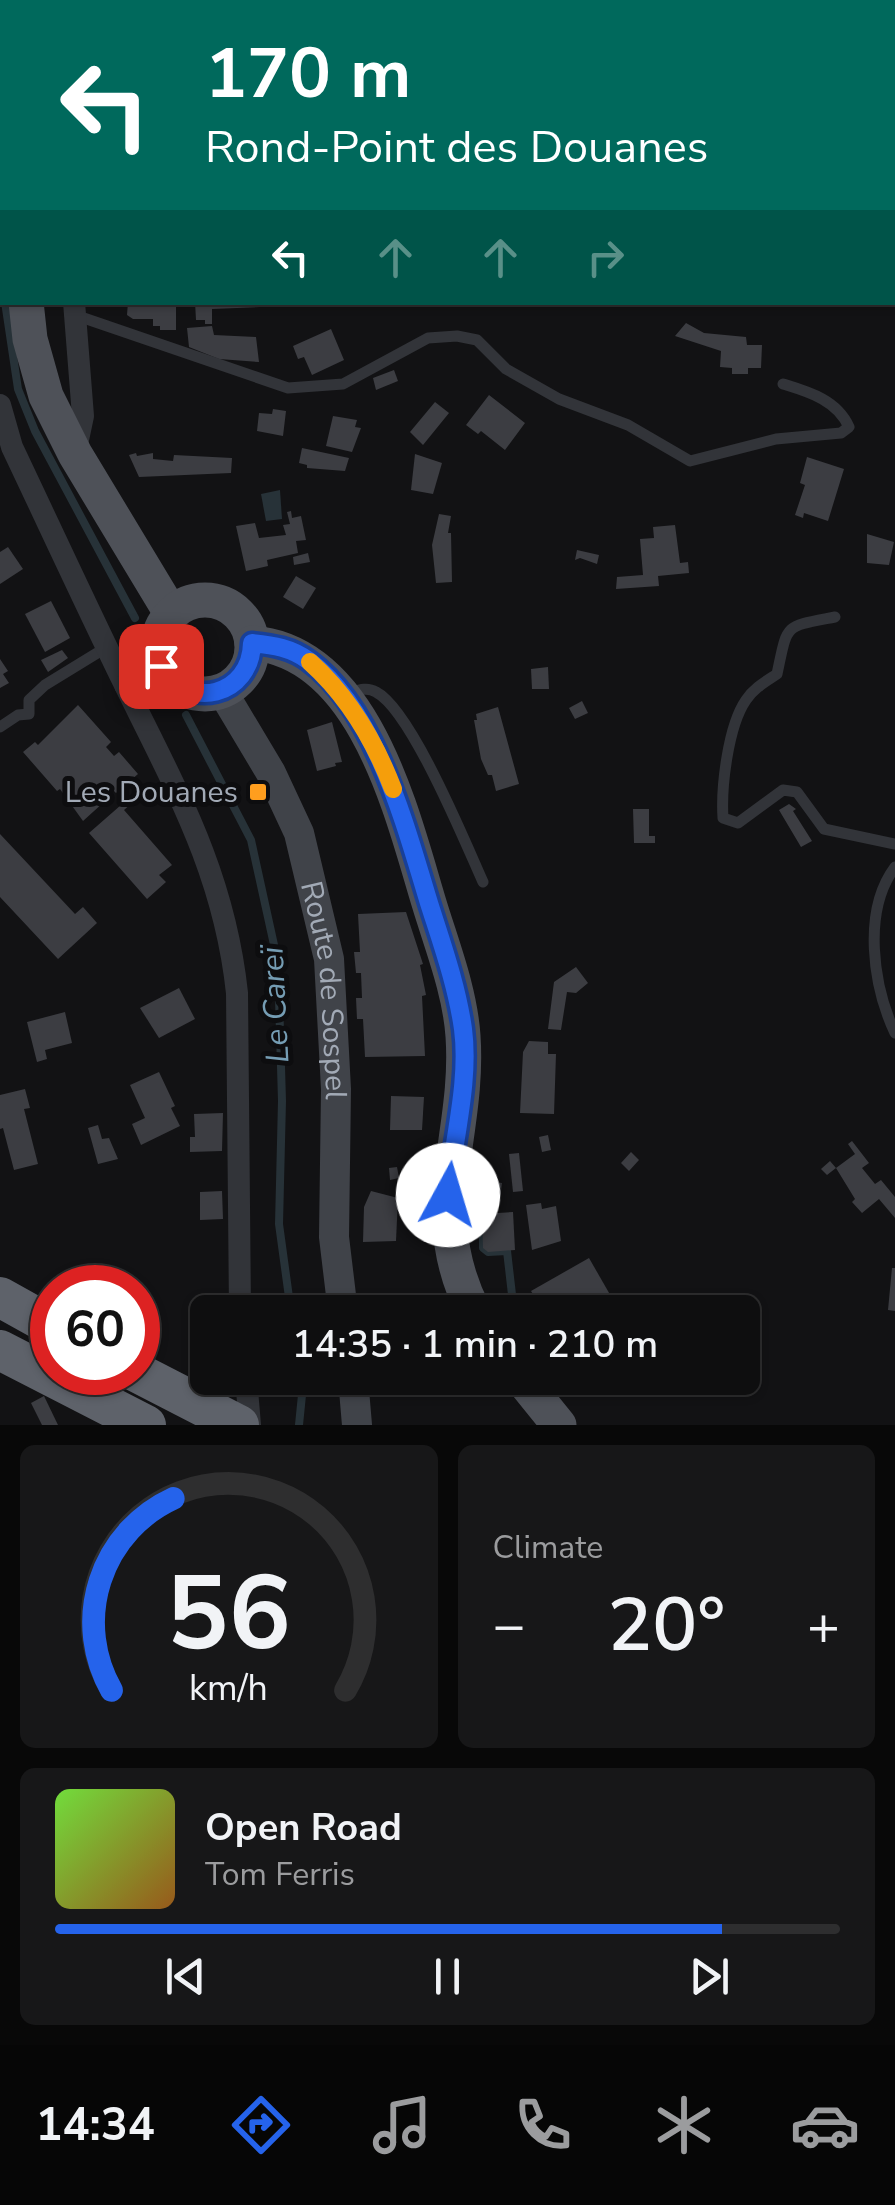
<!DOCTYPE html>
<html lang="en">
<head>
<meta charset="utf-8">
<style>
	:root { --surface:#0e0e0f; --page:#171718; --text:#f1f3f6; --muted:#9b9c9e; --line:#2e2e2f; --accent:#2563eb }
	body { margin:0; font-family:"Nunito Sans",sans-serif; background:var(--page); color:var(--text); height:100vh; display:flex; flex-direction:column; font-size:38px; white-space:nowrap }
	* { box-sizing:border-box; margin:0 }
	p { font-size:32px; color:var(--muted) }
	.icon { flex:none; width:55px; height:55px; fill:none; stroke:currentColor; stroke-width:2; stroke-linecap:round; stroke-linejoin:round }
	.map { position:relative; height:1425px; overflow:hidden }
	.details { display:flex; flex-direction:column; gap:20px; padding:20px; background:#080808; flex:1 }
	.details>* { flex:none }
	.banner { position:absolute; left:0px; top:0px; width:895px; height:305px; box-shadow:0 2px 8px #0004,0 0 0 2px var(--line); background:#00695c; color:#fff; overflow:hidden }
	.speed { position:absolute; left:30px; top:1265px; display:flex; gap:20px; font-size:50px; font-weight:700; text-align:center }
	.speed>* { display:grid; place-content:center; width:130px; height:130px; border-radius:50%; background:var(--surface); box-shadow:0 2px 8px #0004,0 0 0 2px var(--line); line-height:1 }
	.speed .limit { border:15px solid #d22; background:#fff; color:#111 }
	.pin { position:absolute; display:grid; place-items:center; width:85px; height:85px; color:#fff; margin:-42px; border-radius:20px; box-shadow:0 5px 15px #0006 }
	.me { position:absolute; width:110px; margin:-55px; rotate:6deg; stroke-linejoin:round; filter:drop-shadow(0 0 8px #0008) }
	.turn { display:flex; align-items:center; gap:35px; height:210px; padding:0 40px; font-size:45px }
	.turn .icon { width:130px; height:130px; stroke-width:2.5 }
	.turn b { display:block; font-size:70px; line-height:85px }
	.lanes { display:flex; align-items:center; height:95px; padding:0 40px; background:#0003; justify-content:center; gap:50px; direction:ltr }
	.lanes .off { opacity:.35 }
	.big { font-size:75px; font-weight:600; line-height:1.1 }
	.details .widget { flex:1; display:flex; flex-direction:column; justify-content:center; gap:15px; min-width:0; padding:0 35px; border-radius:15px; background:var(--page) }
	.details .dial { align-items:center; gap:0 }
	.dial svg { height:260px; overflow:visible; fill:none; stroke:var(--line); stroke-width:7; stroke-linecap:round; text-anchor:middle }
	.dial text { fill:var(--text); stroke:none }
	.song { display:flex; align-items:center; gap:30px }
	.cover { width:120px; height:120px; border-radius:15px; background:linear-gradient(135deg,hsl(100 70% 55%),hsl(30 70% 35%)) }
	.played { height:10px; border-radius:5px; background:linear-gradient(90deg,var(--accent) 85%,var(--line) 85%) }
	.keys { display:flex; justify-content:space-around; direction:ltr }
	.heat { display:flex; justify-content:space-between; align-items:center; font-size:55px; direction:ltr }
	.details .tiles { flex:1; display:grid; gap:20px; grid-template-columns:1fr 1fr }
	.widget:last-child { grid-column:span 2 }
	.trip { position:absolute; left:190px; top:1295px; width:570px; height:100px; border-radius:15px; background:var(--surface); box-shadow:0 2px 8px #0004,0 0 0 2px var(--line); font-weight:600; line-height:100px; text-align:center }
	.dock { display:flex; height:160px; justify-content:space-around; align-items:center; background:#060606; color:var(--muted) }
	.dock .icon { width:70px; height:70px }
	.dock .on { color:var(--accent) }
	.dock b { font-size:45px; color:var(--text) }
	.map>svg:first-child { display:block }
</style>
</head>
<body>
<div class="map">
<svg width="895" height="1425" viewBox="0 0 895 1425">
	<rect width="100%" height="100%" fill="#121214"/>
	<polygon fill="#273238" points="280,490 282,519 266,521 261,494"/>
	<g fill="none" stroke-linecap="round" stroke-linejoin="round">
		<g stroke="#273238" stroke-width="8">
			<polyline points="0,258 2,279"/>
			<polyline points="5,302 18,389 35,431 135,618"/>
			<polyline points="186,715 251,840 278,963 282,1101 279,1224 291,1312"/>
			<polyline points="481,1203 482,1220"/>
			<polyline points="483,1239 483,1248 488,1252 507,1251 514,1312"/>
			<polyline points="299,1425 302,1395 299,1378"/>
		</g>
	</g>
	<g fill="#3c3d42">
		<polygon points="128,302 176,302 176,330 160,330 160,326 153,326 153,319 133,319 127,315"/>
		<polygon points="195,302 258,302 260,307 212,309 212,324 205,324 205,320 196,320"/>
		<polygon points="686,323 704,333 746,337 747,345 762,345 761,368 748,368 748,374 732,374 732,368 720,367 721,351 675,336"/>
		<polygon points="212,326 214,335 256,337 259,362 219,359 189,347 187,328"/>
		<polygon points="331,329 344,360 312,375 304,357 298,359 293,346"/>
		<polygon points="394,370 398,381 376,390 373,378"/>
		<polygon points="489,395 525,423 505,450 481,431 478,434 466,425"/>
		<polygon points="435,402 449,413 423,445 410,432"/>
		<polygon points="273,409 286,411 283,436 257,431 259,413 272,414"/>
		<polygon points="333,416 357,420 355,427 361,428 352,452 326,446"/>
		<polygon points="302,448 349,458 345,471 307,468 307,465 299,463"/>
		<polygon points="136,453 137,456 153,453 153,459 173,461 174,455 232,458 231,473 139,477 129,455"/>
		<polygon points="415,454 442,463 433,494 411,490"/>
		<polygon points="807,457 844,469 828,521 804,513 803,518 795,515 805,485 800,483"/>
		<polygon points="291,511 292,518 301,516 306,540 296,541 298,553 267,560 268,566 246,571 236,526 255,523 259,538 286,535 283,525 290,524 287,512"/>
		<polygon points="439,514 451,516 448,533 451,533 452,582 436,583 432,545"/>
		<polygon points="675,525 680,563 688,562 689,573 658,576 659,586 616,589 617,577 643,575 640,539 654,538 653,527"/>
		<polygon points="867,534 894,542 889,565 867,563"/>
		<polygon points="8,547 23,569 0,584 0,552"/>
		<polygon points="577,550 599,555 597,564 580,558 575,560"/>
		<polygon points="308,553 310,562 294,565 293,557"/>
		<polygon points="296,576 316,588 303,609 283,597"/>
		<polygon points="51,601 70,638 45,652 25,614"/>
		<polygon points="62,650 68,658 48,672 41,660"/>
		<polygon points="0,659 8,671 3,674 9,683 0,688"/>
		<polygon points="548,667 549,689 532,689 531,669"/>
		<polygon points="582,701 588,713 575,719 569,708"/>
		<polygon points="78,705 111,742 106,747 114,756 119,752 138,774 116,793 112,789 101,798 104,802 83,821 60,789 57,791 23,752 35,742 38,745"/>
		<polygon points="498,707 519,784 496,791 492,775 488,775 481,759 474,720 477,720 476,714"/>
		<polygon points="332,722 342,762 335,763 336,766 317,771 307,730"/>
		<polygon points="137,791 141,795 124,810 172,865 159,875 166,882 147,899 89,833"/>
		<polygon points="789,804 796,809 793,811 812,841 801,847 779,810"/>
		<polygon points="633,809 649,809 649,836 655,836 655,843 634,843"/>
		<polygon points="0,834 75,914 83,907 97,923 58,959 0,897"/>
		<polygon points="406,912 423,964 420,965 426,995 422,996 425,1056 365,1057 363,1019 357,1019 356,998 362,998 361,973 356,973 354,952 360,952 358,914"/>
		<polygon points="576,967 588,983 576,993 567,992 561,1030 548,1029 554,982"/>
		<polygon points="179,988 195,1019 159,1038 140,1008"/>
		<polygon points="65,1012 72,1043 45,1050 47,1059 37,1062 27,1022"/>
		<polygon points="529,1041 548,1042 548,1054 556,1054 554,1114 520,1113 523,1052"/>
		<polygon points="159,1072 175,1106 171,1108 180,1126 141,1145 132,1124 145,1118 130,1085"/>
		<polygon points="25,1089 30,1108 24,1109 38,1164 14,1170 3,1128 0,1129 0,1095"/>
		<polygon points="391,1096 424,1097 422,1130 390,1130"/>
		<polygon points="223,1113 222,1151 190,1152 190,1137 195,1137 194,1114"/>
		<polygon points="98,1125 102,1139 109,1138 118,1159 98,1164 88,1128"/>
		<polygon points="548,1135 551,1150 542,1152 539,1137"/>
		<polygon points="852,1141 869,1163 862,1168 875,1184 881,1180 895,1197 895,1218 879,1199 862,1213 852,1202 855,1199 836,1168 855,1154 848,1144"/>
		<polygon points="631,1152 639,1160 629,1171 621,1163"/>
		<polygon points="519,1153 523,1191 513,1192 509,1154"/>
		<polygon points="830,1161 836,1168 827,1175 821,1169"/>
		<polygon points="397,1167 399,1178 390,1180 389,1168"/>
		<polygon points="482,1180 502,1183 500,1199 480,1196"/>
		<polygon points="222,1191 223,1219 200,1220 200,1192"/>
		<polygon points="371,1191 398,1198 396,1241 363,1242 364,1207"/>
		<polygon points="541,1203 542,1209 556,1206 561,1241 532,1250 526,1205"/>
		<polygon points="513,1212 515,1250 488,1252 483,1248 482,1214"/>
		<polygon points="589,1258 620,1312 544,1312 531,1291"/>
		<polygon points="892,1268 895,1268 895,1311 888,1310"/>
		<polygon points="647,1295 656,1312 638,1312 632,1302"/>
		<polygon points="414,1304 416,1311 432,1308 433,1312 396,1312 396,1308"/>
		<polygon points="44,1396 58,1425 42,1425 31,1403"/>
	</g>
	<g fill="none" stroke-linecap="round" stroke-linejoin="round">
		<g stroke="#323439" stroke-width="11">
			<polyline points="155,0 155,2"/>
			<path d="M75,315l213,73 55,-4 85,-46 29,-2 20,4 29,29 53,30 69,26 62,36 86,-22 65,-6 8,-6c-12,-27 -40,-35 -66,-43"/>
			<path d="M835,617c-52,10 -47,6 -58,57 -12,8 -23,14 -31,26 -18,26 -25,87 -23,118l15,5 45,-33 14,2 27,37 71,15"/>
			<path d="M347,694c10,-3 19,-8 29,-2 35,18 89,150 107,190"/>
			<polyline points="0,727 18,715 29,714 29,700 45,685 107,647"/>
			<path d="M895,867c-33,44 -22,119 0,166"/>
		</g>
		<g stroke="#323439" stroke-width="22">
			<polyline points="74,302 83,416 75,454"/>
			<path d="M0,405l12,42c37,78 73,156 111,234 52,107 101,190 114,312l3,319"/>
			<polyline points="125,685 161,666"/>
			<polyline points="246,1378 250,1425"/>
		</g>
		<g stroke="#404349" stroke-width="30">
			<path id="s1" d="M222,691l49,82 28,60 30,126 7,130 -2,148 9,75"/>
			<polyline points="353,1378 357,1425"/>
		</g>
		<g stroke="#4e5158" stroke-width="35">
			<polyline points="31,0 33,2"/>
			<polyline points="0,134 2,134"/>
			<polyline points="26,302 30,339 46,396 75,454 171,613"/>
			<circle cx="205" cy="647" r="47"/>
			<path d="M252,643c113,9 150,171 177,260 13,43 31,88 34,133 7,101 -41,175 11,276"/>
			<polyline points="521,1378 559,1425"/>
		</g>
		<g stroke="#5e626a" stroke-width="40">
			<polyline points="0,1297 52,1326"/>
			<polyline points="0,1350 146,1425"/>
			<polyline points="136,1372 239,1425"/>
		</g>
	</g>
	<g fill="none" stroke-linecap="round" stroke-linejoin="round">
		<defs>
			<path id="route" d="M161,666c27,46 90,30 91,-23 21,2 40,5 57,18 67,49 97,167 120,242 13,41 28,83 34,126 7,53 -10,112 -15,166"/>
		</defs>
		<use href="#route" stroke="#184099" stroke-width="25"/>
		<use href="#route" stroke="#2563eb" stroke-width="18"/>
		<path stroke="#f59e0b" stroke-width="18" d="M310,662c38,34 65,80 83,127"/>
	</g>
	<rect fill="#ff9e1e" stroke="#0d0d0f" stroke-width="4" x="248" y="782" width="20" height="20" rx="5"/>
	<g text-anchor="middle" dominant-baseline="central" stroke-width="10" stroke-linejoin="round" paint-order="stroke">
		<g font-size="30" fill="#a2aab6" stroke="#0d0d0f" text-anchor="end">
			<text x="238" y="792">Les Douanes</text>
		</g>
		<g font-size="30" fill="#a2aab6" stroke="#0d0d0f">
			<text stroke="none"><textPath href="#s1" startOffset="322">Route de Sospel</textPath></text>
		</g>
		<g font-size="32" font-style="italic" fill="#759db4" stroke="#0d0d0f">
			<text transform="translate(275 1005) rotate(-93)">Le Careï</text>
		</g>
	</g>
</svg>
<div class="speed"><div class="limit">60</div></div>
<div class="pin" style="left:161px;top:666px;background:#d93025"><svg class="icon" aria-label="arrive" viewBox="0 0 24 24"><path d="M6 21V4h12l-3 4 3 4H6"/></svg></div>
<svg class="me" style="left:448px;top:1195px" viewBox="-20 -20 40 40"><circle r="19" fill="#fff"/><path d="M0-13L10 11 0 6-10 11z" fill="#2563eb"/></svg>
<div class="trip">14:35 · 1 min · 210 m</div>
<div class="banner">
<div class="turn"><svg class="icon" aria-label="left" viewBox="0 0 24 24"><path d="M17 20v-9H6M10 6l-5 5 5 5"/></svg><div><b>170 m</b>Rond-Point des Douanes</div></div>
<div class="lanes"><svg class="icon" aria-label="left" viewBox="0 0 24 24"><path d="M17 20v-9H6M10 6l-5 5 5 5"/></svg><svg class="icon off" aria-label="ahead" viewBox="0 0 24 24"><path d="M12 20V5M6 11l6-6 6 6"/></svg><svg class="icon off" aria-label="ahead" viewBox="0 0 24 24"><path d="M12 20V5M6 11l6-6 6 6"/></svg><svg class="icon off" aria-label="right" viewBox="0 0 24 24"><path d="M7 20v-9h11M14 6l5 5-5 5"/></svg></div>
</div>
</div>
<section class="details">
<div class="tiles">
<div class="widget dial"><svg viewBox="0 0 100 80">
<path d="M14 69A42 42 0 1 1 86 69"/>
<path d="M14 69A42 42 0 0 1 33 10" stroke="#2563eb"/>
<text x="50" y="56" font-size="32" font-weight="700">56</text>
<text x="50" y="72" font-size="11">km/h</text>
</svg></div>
<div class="widget"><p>Climate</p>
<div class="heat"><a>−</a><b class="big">20°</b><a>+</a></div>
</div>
<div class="widget">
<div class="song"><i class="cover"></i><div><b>Open Road</b><p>Tom Ferris</p></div></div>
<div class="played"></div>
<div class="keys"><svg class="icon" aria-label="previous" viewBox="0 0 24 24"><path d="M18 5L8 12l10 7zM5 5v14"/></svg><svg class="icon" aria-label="pause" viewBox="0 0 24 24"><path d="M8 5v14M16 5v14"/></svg><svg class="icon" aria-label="next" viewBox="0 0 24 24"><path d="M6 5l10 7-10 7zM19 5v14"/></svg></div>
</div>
</div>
</section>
<nav class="dock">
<b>14:34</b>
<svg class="icon on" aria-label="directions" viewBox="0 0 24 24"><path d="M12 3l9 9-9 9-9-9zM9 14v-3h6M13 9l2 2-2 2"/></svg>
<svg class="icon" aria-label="music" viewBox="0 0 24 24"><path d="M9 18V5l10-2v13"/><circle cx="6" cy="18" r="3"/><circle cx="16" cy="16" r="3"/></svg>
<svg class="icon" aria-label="phone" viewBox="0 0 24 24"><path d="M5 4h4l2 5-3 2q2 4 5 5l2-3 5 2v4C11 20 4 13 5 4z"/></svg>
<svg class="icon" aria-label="climate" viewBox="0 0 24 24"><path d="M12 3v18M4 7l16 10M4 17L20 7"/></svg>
<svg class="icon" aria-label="car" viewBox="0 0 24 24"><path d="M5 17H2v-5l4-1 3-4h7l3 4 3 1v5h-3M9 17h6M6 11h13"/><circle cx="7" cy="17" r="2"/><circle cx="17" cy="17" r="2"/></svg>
</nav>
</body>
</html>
